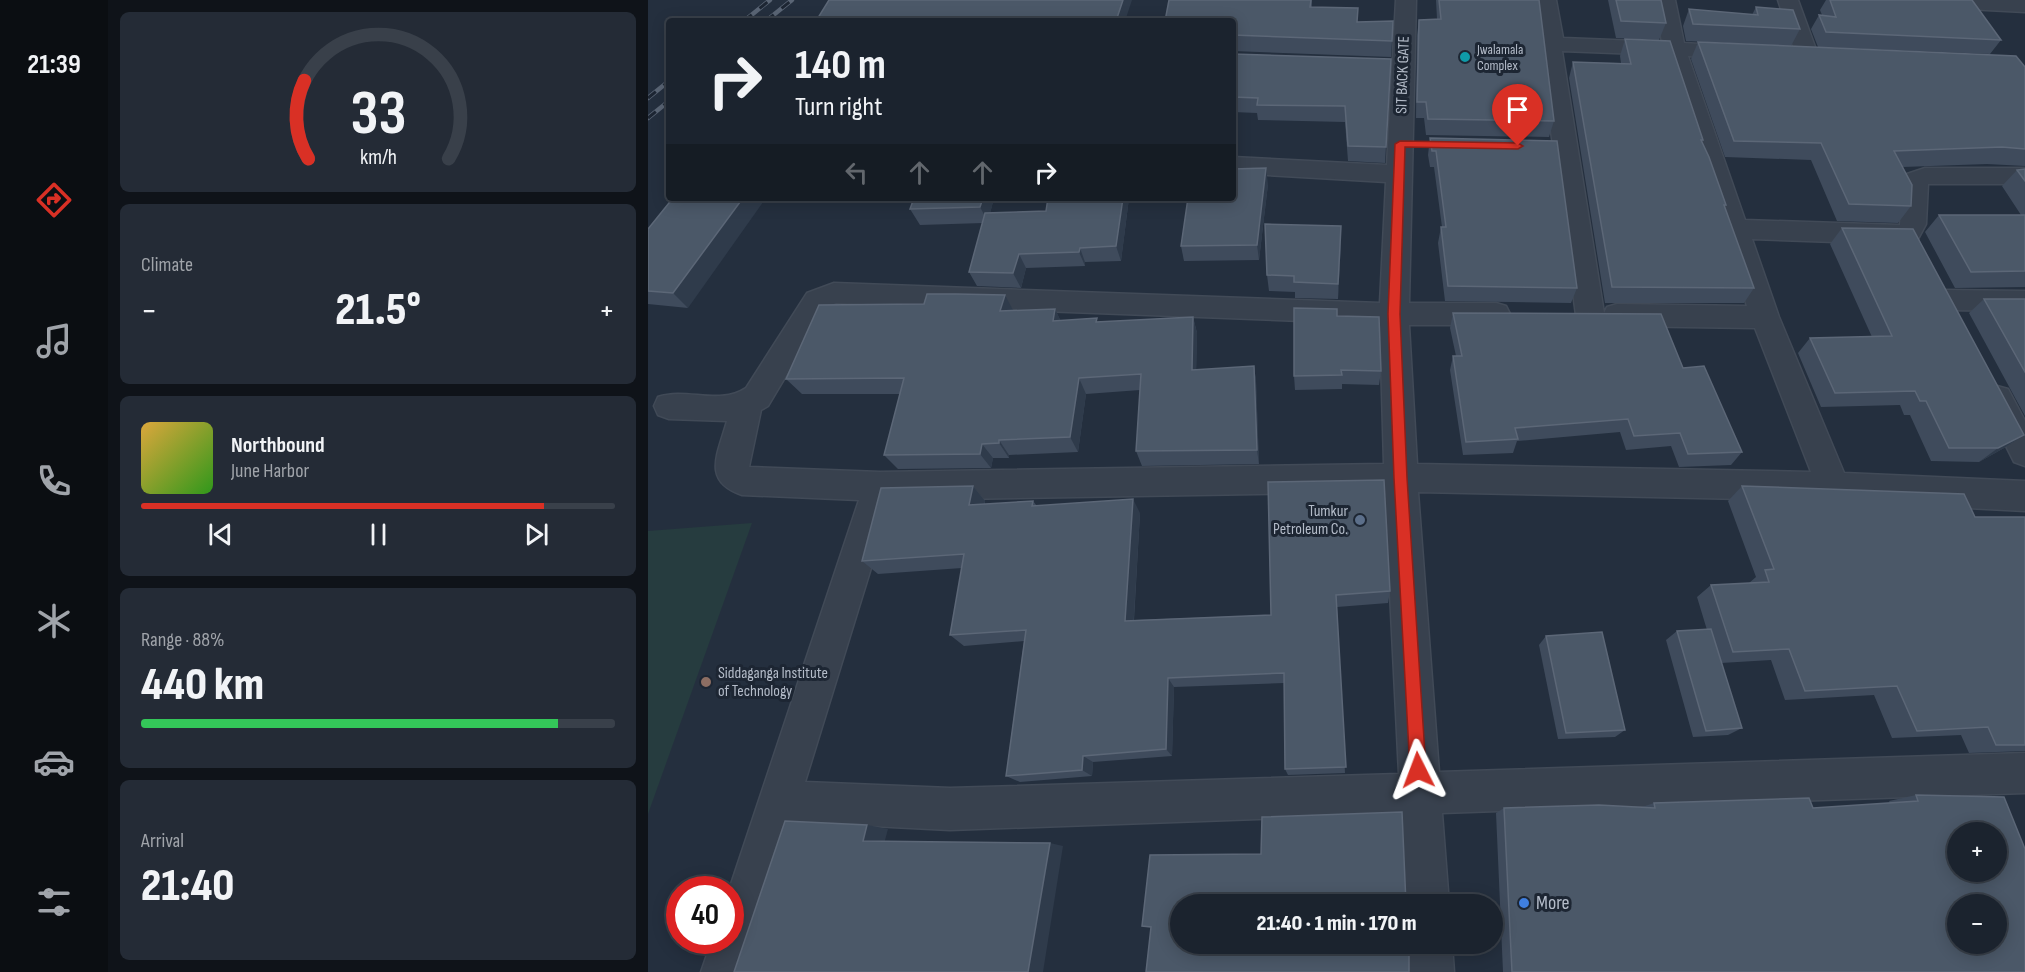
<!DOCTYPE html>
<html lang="en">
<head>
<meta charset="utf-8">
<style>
	:root { --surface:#1b232e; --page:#242b36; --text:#f1f3f6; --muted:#a0a4aa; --line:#39404a; --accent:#d93025 }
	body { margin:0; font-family:"Sofia Sans Condensed",sans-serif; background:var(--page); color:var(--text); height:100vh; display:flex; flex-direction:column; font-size:22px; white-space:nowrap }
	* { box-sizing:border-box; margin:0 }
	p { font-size:20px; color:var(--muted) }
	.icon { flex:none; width:33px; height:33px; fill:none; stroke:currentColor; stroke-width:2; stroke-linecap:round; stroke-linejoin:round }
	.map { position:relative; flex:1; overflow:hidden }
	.side { display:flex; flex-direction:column; gap:12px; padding:12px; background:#0f1319; width:540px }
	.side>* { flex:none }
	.top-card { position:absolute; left:18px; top:18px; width:570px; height:183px; border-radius:6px; box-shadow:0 3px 15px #0003,0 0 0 2px var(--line); background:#1b232e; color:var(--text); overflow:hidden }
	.controls { position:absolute; left:1299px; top:822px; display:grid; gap:12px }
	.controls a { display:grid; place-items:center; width:60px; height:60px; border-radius:50%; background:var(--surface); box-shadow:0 3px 15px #0003,0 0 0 2px var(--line); font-size:30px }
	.speed { position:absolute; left:18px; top:876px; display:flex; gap:12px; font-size:30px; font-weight:700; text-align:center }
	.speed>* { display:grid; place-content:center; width:78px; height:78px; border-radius:50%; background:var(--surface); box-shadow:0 3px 15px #0003,0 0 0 2px var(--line); line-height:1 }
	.speed .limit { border:9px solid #d22; background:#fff; color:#111 }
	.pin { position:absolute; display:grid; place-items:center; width:51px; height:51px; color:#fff; margin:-62px -26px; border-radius:50% 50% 50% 0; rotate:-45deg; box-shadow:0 0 6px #0007 }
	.pin .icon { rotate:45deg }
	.me { position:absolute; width:66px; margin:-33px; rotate:357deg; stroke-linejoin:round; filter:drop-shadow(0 0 4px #0008) }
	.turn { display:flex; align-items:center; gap:21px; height:126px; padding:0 30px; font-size:27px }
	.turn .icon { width:78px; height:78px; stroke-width:2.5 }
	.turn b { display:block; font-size:42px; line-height:51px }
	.lanes { display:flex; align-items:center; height:57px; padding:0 30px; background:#0003; justify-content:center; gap:30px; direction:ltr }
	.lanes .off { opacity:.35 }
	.big { font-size:45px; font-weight:800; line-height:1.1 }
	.side .tile { flex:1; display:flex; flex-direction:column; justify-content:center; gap:9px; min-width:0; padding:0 21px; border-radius:9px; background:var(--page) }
	.side .dial { align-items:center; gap:0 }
	.dial svg { height:156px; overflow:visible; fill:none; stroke:var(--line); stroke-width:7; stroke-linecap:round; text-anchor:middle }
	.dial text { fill:var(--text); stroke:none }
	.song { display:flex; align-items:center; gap:18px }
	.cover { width:72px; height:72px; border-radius:9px; background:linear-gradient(135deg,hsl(40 70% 55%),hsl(110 70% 35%)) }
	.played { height:6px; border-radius:3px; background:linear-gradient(90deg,var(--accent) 85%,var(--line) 85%) }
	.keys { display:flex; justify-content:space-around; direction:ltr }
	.heat { display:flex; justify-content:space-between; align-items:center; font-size:33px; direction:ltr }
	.charge { height:9px; border-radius:4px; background:linear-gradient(90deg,#34c759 88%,var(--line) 0) }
	.trip { position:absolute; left:522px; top:894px; width:333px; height:60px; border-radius:30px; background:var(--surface); box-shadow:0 3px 15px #0003,0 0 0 2px var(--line); font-weight:800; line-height:60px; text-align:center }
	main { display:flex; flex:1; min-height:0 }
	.tabs { display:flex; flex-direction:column; width:108px; justify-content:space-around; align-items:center; background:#0b0e12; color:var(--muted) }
	.tabs .icon { width:42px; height:42px }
	.tabs .on { color:var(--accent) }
	.tabs b { font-size:27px; color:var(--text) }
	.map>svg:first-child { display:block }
</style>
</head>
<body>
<main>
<nav class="tabs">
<b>21:39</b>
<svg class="icon on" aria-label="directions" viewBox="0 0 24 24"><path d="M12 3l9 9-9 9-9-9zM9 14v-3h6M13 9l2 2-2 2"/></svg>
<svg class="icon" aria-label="music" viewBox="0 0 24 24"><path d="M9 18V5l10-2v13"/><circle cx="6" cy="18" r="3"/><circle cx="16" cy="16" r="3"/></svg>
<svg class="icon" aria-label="phone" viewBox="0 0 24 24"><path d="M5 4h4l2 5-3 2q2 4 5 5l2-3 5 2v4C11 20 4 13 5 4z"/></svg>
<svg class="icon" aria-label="climate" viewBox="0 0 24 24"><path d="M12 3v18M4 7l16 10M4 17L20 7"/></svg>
<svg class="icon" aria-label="car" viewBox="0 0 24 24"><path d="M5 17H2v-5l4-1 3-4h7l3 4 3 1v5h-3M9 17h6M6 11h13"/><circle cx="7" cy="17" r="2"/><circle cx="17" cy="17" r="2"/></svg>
<svg class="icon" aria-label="filters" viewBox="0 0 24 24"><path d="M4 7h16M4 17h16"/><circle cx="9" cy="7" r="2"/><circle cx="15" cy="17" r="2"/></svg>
</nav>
<section class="side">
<div class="tile dial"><svg viewBox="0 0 100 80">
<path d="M14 69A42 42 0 1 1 86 69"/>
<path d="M14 69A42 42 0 0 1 12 29" stroke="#d93025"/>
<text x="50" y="56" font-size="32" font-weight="700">33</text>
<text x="50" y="72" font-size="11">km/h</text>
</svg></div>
<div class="tile"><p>Climate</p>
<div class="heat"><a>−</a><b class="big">21.5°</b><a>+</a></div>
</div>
<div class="tile">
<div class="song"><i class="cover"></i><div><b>Northbound</b><p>June Harbor</p></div></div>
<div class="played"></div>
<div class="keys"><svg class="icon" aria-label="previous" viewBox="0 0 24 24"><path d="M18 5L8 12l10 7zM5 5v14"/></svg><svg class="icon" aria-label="pause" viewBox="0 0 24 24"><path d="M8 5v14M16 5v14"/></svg><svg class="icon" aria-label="next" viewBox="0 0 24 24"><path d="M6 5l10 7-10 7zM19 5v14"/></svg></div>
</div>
<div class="tile"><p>Range · 88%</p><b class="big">440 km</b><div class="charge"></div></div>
<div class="tile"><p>Arrival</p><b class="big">21:40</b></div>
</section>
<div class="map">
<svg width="1377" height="972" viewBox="0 0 1377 972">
	<rect width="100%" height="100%" fill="#242f3e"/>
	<polygon fill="#263c3f" points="104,523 0,814 0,531"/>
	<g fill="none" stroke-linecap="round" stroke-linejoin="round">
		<defs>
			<g id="minor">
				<path d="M748,0h20l-7,303h87l10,3 4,8 -4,8 -10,3h-87l8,139 394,8 -56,-144 -138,-2 -10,-3 -3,-7 -4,7 -10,3 -10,-3 -4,-8 -36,-265 2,-6 -6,-44h20l7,38 99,4 -7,-42h20l9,43 62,4 3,5 -3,5 -8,2 -50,-3 57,164 155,5 3,-45 4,-6 18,-6h100v16h-97l-2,40 -8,15 -25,5 -141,-5 27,78 65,156 181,8v30l-192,-10 -415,-9 21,280 586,-19v40l-583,20 7,91h-44l-4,-90 -451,16 -157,-8 -46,150h-46l11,-32h18l-1,-50 130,-390 -117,-5c-41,-14 -24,-41 -15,-74l-58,-2 -11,-4 -4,-9 4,-9c29,-10 61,9 88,-9l61,-95 27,-10 546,20 6,-121 -153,-9v-16l154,8zM914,51l103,4 82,251 -130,-2 -10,3 -3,6zM188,303l544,21 4,140 -504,8 -131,-5 12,-57 7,-4 59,-99zM737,492l14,282 -449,14 -145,-6 87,-282z"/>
				<polygon points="1130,0 1150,0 1170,55 1167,60 1159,62 1151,60 1148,55"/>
				<polygon points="1251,0 1377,0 1377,12 1261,6 1254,4"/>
				<polygon points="1297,290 1377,291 1377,311 1297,310 1287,307 1283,300 1287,293"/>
				<polygon points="1349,386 1360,389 1377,421 1377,466 1366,462 1334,398 1338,389"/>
				<polygon points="760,944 804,944 806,972 760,972"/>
			</g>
		</defs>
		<use href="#minor" stroke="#414a57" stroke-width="3"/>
		<use href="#minor" fill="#38414e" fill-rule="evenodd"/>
		<defs>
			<g id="rail">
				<polyline points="96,21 122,0"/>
				<polyline points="118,21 144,0"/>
				<polyline points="0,98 21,81"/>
				<polyline points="0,118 21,101"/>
			</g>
		</defs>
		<use href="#rail" stroke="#5a6575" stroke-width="4.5"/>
		<use href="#rail" stroke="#1d2633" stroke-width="3" stroke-dasharray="10" stroke-linecap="butt"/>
	</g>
	<g fill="#3f4b5c">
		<polygon points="521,0 664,0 664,7 709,22 744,41 743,57 585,51 585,21"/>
		<polygon points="788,0 891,0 906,121 901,137 778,135 776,118 768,118 769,35 771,20 789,19"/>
		<polygon points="960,0 1013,0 1018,23 1011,40 968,38"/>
		<polygon points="1178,0 1324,0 1353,40 1342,54 1170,47 1163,29 1171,15 1174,15 1172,10"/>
		<polygon points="1108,7 1152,29 1143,46 1038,41 1035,26 1041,9 1104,15"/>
		<polygon points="977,39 1055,140 1054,143 1078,205 1076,207 1106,288 1096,303 957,303 921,78 925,62 973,63 972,56"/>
		<polygon points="1050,42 1377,67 1377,166 1339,164 1255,167 1263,206 1250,223 1189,221 1163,160 1077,157 1043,59"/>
		<polygon points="585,54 743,59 737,163 700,161 697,122 610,120 609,113 585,112"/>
		<polygon points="782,138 929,288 923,303 797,301 790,243 793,227 794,227 786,167 782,167 780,155"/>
		<polygon points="1377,169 1377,287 1307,288 1277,232 1291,215 1373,215 1354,186 1369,170"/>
		<polygon points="620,184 611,260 536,261 533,246"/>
		<polygon points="266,198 346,198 342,213 398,211 481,198 473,261 437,262 437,266 378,268 373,288 329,286 321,272 335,223 272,225 262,209"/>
		<polygon points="1194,228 1376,435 1356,448 1331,462 1283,461 1262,415 1256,415 1252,405 1173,407 1150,353 1162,338 1224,337 1182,244"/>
		<polygon points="0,229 40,308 0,304"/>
		<polygon points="693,242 690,299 647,298 647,292 621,291 619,275"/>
		<polygon points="1336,299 1377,299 1377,416 1321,313"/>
		<polygon points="407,309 412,320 450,322 545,317 549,333 548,370 606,366 608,381 611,464 494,466 488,451 492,390 438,394 430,452 361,455 361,458 345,458 343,468 250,469 236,455 252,394 154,394 138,379 365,311"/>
		<polygon points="805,313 1035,368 1094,452 1083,465 1031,467 1023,446 978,450 972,432 869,441 865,453 815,455 802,370 805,356 808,356 802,328"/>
		<polygon points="689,316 733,371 731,385 694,384 694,389 647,390 646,376"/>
		<polygon points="620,482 742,591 740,603 689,607 697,773 640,775 637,769 636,683 526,687 524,756 445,762 444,776 372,782 358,776 376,641 316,646 302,635 314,568 230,574 214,561 325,486 337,501 337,504 385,501 389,506 492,513 486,620 623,615"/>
		<polygon points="1094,486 1327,517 1377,517 1377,751 1321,753 1313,735 1244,738 1226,695 1137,700 1123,660 1073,663 1094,728 1080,735 1045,737 1018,640 1029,631 1059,630 1049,597 1063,585 1101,583 1108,577 1080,501"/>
		<polygon points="898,636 977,730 967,737 910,739 891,645"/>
		<polygon points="1268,795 1377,972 855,972 848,813 856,808 994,807 1006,803 1165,808 1242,803 1241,801"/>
	</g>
	<g fill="#2f3b4b">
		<polygon points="475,0 484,0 477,21 468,21"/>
		<polygon points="618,168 620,184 611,260 609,245"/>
		<polygon points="95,198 118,198 40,308 25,293"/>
		<polygon points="335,198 346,198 340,222 332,207"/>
		<polygon points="475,198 481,198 473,261 468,246"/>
		<polygon points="693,226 693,242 690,299 690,284"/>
		<polygon points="432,248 437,262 437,266 431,252"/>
		<polygon points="371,254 378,268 373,288 365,273"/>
		<polygon points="357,295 366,312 352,311"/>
		<polygon points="407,309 415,325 405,321"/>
		<polygon points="545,317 549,333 548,386 544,370"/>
		<polygon points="606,366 608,381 611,464 609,450"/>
		<polygon points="431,378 438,394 430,452 422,437"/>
		<polygon points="1376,435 1356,448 1331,462 1350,448"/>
		<polygon points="351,440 361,455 361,458 351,443"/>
		<polygon points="334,444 345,458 343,468 332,454"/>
		<polygon points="325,486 337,501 334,519 321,505"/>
		<polygon points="485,499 492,513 485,631 477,621"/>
		<polygon points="520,678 526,687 524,756 518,749"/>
		<polygon points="435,756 445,762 444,776 434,770"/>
		<polygon points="219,825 240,829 236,844 215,841"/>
		<polygon points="402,843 415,846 395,972 380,972"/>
	</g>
	<g fill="#4b5868" stroke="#5c6777" stroke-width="1.5" fill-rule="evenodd">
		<polygon points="181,0 475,0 468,21 168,21"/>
		<polygon points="521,0 663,0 662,7 710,8 709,22 745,21 744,41 585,35 585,21 517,21"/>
		<polygon points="791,0 891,0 906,121 780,119 778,102 769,102 771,20 793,19"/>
		<polygon points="968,0 1013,0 1018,23 973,21"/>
		<polygon points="1182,0 1324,0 1353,40 1178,32 1171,15 1188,17"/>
		<polygon points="1108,7 1145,10 1152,29 1045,24 1041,9 1110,15"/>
		<polygon points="977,39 1022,41 1055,140 1053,140 1061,157 1078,205 1076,205 1106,288 964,287 925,62 983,64"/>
		<polygon points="1050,42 1368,56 1377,67 1377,149 1354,147 1246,151 1264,185 1263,206 1201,204 1173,143 1086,141"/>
		<polygon points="585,54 743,59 738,147 700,146 697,106 609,105 610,98 585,97"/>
		<polygon points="782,138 909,141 929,288 800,286 793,227 798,227 788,151 784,151"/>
		<polygon points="618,168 609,245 533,246 540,198 585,198 585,169"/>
		<polygon points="1377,169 1377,181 1369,170"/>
		<polygon points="25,198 95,198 25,293 0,291 0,229"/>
		<polygon points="266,198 335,198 332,207 262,209"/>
		<polygon points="400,198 475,198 468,246 432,248 431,252 371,254 365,273 321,272 337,213 398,211"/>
		<polygon points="1291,215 1377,215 1377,271 1323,272"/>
		<polygon points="617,224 693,226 690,284 646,282 646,276 619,275"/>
		<polygon points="1194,228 1265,229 1376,435 1350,448 1301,448 1278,401 1272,401 1267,391 1187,393 1162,338 1244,336"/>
		<polygon points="279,294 308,294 357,295 352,311 407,309 405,321 449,318 448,322 545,317 544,370 606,366 609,450 488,451 493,374 431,378 422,437 351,440 351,443 334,444 332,454 236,455 256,378 138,379 171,305 276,304"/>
		<polygon points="1336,299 1377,299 1377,372"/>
		<polygon points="646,308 689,309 689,316 731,317 733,371 693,370 694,375 646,376"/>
		<polygon points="805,313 1013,314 1035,368 1056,366 1094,452 1040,454 1032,433 986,436 980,419 867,428 870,439 818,442 805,356 814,356"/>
		<polygon points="736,480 742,591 688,595 698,767 637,769 636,673 520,678 518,749 435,756 434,770 358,776 378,630 302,635 316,554 214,561 233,488 325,486 321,505 385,501 384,506 485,499 477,621 623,615 620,482"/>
		<polygon points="1094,486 1316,494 1327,517 1377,517 1377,745 1348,745 1340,727 1269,731 1249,686 1157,691 1141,649 1085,652 1063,585 1121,582 1117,570 1126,569"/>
		<polygon points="1063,629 1094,728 1058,731 1029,631"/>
		<polygon points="954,632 977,730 918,733 898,636"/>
		<path d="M1268,795l88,2 21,52v123h-513l-8,-164 95,-3 56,3 -1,-5 155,-5 4,10 105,-7zM1310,832h38v40h-38zM1310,904h38v40h-38z"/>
		<polygon points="754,812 758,904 763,904 532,904 532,944 770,944 761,945 761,972 498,972 503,927 494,926 502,855 613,854 614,817"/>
		<polygon points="137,821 219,825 215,841 402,843 380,972 86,972"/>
	</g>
	<polygon fill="#d93025" stroke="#8d1f18" stroke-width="1.5" points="752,141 870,143 875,146 870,149 757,147 752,314 759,478 778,770 776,776 770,779 764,776 762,770 746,478 740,314 747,144"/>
	<circle fill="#0f9aa8" stroke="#1d2633" stroke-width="2" cx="817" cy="57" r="6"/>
	<circle fill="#5c6f8a" stroke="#1d2633" stroke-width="2" cx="712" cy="520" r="6"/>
	<circle fill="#8d6e63" stroke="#1d2633" stroke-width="2" cx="58" cy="682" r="6"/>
	<circle fill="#3f7fe0" stroke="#1d2633" stroke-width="2" cx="876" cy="903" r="6"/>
	<g text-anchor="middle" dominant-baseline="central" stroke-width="6" stroke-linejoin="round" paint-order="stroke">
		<g font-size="14" fill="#b4bcc9" stroke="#1d2633" text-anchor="start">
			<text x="829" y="49">Jwalamala<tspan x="829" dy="16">Complex</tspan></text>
		</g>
		<g font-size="16" fill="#b4bcc9" stroke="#1d2633">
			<text transform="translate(755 75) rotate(-88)">SIT BACK GATE</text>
		</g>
		<g font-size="16" fill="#b4bcc9" stroke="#1d2633" text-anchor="end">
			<text x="700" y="511">Tumkur<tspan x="700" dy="18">Petroleum Co.</tspan></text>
			<text x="70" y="673" text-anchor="start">Siddaganga Institute<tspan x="70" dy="18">of Technology</tspan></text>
		</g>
		<g font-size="20" fill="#b4bcc9" stroke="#1d2633" text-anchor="start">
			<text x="888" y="903">More</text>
		</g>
	</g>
</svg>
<div class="controls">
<a>+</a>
<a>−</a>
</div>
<div class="speed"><div class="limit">40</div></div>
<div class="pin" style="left:870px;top:146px;background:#d93025"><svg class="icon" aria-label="arrive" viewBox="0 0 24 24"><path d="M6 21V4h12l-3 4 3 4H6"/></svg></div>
<svg class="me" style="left:770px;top:770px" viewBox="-20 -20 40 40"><path d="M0-17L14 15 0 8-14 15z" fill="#d93025" stroke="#fff" stroke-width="4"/></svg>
<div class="trip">21:40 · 1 min · 170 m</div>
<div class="top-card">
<div class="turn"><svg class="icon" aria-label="right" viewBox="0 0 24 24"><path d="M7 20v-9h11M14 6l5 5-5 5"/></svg><div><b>140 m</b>Turn right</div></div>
<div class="lanes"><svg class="icon off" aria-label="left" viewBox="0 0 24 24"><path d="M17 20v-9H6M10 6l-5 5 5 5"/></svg><svg class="icon off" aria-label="ahead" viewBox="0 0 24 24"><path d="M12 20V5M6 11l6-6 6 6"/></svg><svg class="icon off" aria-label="ahead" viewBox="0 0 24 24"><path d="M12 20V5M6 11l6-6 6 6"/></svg><svg class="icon" aria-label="right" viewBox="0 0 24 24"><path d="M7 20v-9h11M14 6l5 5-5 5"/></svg></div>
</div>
</div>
</main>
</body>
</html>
